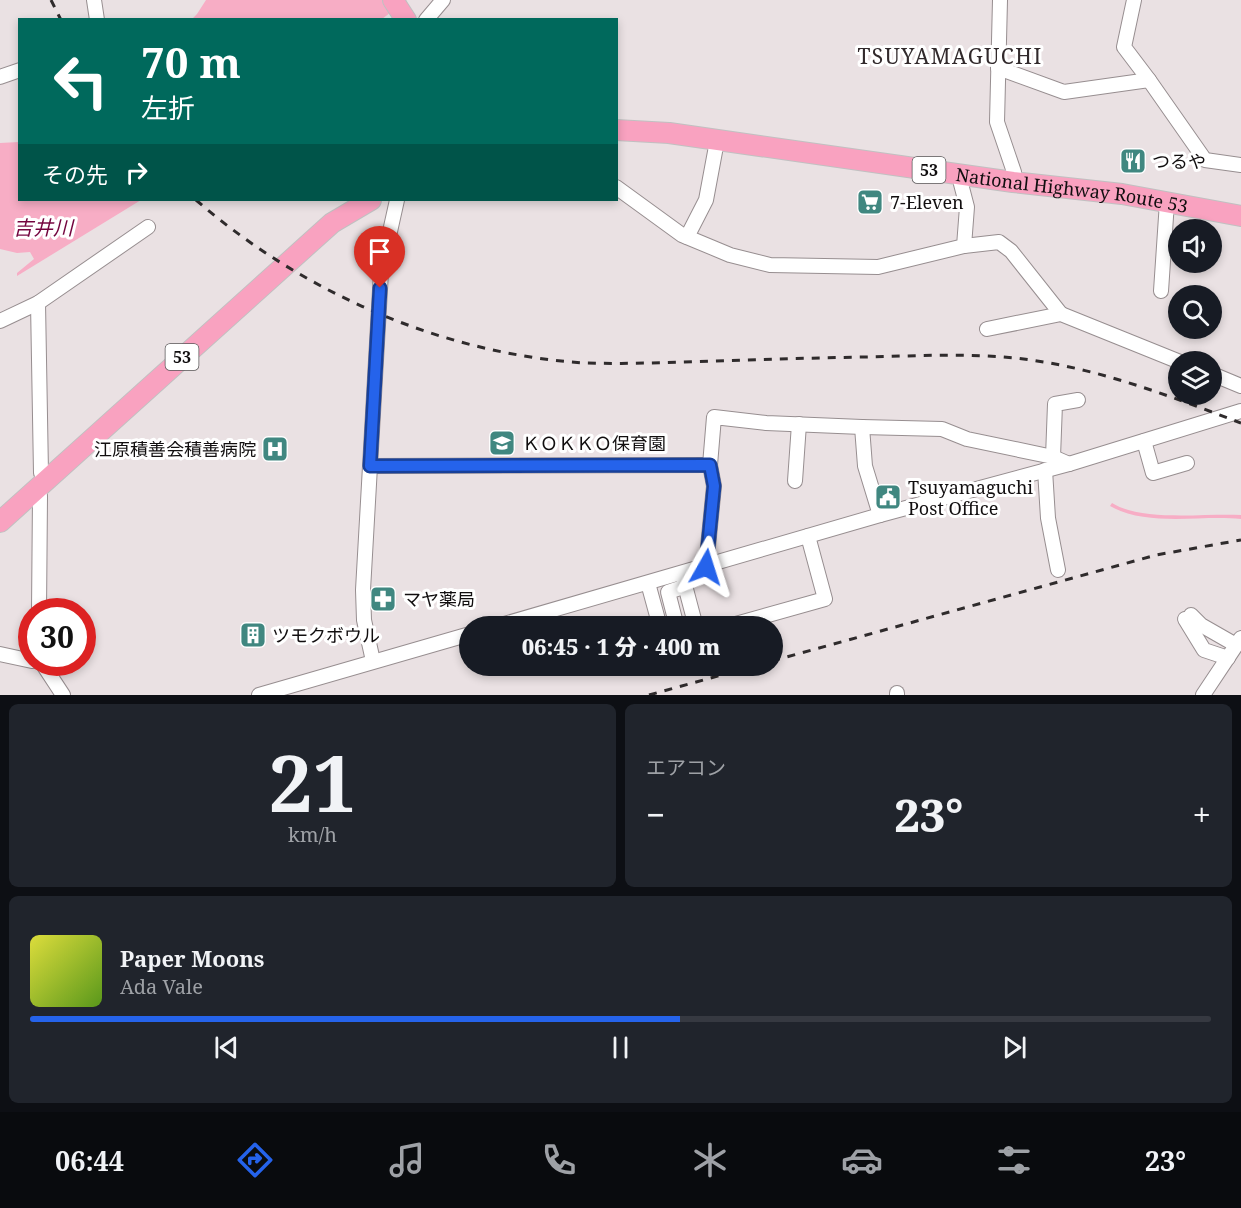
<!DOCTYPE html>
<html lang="ja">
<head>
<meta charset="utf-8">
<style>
	:root { --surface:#171b24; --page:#20242c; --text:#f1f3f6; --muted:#9ea1a6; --line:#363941; --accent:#2563eb }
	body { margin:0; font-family:"Noto Serif","Noto Sans JP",serif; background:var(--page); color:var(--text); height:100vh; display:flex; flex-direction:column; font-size:22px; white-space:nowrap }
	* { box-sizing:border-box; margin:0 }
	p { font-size:20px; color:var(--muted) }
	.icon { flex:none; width:33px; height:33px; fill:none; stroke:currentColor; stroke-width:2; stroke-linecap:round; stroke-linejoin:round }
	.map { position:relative; height:695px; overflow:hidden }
	.drawer { display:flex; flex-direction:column; gap:9px; padding:9px; background:#0d0f14; flex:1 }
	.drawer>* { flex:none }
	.top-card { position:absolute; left:18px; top:18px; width:600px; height:183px; border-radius:0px; box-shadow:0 3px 9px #0003; background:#00695c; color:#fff; overflow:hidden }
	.buttons { position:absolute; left:1168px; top:219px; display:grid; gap:12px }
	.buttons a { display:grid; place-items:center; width:54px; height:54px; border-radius:50%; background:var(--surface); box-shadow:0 3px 9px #0003; font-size:30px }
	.speed { position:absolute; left:18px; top:598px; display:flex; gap:12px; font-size:30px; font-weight:700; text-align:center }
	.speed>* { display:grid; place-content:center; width:78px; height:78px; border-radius:50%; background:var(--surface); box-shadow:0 3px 9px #0003; line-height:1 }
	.speed .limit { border:9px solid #d22; background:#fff; color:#111 }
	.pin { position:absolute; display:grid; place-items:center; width:51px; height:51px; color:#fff; margin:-62px -26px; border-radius:50% 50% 50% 0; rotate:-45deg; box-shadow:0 0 6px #0007 }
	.pin .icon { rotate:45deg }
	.me { position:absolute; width:66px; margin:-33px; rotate:6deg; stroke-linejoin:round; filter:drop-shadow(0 0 4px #0008) }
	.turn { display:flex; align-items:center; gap:21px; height:126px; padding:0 24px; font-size:27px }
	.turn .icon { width:78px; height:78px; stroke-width:2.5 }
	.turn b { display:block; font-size:42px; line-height:51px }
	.then { display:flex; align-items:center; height:57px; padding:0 24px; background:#0003; gap:12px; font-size:22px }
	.big { font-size:45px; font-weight:800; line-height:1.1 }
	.drawer .widget { flex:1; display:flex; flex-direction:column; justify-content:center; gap:9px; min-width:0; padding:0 21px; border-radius:9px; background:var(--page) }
	.drawer .dial { align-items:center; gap:0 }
	.dial b { font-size:78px; line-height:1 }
	.song { display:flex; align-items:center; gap:18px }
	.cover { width:72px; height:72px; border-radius:9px; background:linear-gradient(135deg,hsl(60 70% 55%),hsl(90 70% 35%)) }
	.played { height:6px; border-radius:3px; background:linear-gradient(90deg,var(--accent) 55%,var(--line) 55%) }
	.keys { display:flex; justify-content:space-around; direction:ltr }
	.heat { display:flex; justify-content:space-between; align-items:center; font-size:33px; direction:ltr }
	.drawer .tiles { flex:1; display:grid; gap:9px; grid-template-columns:1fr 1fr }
	.widget:last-child { grid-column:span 2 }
	.trip { position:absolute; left:459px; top:616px; width:324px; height:60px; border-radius:30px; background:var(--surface); box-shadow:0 3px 9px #0003; font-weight:800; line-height:60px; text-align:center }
	.menu { display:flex; height:96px; justify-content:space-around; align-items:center; background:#090b0e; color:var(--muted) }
	.menu .icon { width:42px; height:42px }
	.menu .current { color:var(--accent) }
	.menu b { font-size:27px; color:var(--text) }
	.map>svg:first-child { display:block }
</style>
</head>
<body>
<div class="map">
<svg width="1241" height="695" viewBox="0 0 1241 695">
	<rect width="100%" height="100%" fill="#eae1e3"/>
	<g fill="#f7adc5">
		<polygon points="206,0 407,0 382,19 191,20 197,14"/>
		<polygon points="19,142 20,200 141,200 17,276 17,273 34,259 30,252 17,253 0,249 0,143"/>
		<path d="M1112,503c30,19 92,10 129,12v4c-41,-4 -95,8 -131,-13z"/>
	</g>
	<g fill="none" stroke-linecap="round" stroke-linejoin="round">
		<defs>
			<g id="minor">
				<polyline points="94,0 97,20"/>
				<polyline points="1000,0 997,122 1014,172 1013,182"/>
				<polyline points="1134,0 1124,47 1149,80"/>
				<polyline points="426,20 443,0"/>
				<polyline points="998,68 1064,92 1149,80 1205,160 1241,165"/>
				<polyline points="0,77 20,70"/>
				<polyline points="616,187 682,235 730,255 770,265 878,267 964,246 967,207 961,184 962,174"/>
				<polyline points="687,237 706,200 717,141"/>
				<polyline points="964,246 999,242 1011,251 1061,314"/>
				<polyline points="1161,291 1167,202"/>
				<polyline points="38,303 41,473 47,480"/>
				<polyline points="0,321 38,303 148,227"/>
				<polyline points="987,329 1061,314 1180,362"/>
				<polyline points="1212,374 1241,386"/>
				<polyline points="862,427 942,429 967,439 1053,457 1069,464"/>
				<polyline points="1144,441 1153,473 1187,463"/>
				<polyline points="1053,457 1055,404 1078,400"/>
				<polyline points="370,466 710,465"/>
				<polyline points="1045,470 1048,518 1058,570"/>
				<polyline points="795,481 799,424"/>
				<polyline points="36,490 40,496 39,612"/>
				<polyline points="706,567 714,486 710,465 714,417 766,423 862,427 865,466 880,515"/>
				<polyline points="682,574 696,627"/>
				<polyline points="648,583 660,627"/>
				<polyline points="1191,615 1201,625 1236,645"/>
				<polyline points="1185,619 1204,650 1228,658"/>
				<polyline points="494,627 880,515 1069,464 1241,411"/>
				<polyline points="677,627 668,592 686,586"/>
				<polyline points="725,627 825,599 808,536"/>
				<polyline points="0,654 32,661"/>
				<polyline points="373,661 364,620 363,590 381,272 397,200"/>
				<polyline points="42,663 63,695"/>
				<polyline points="259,695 470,634"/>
				<polyline points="897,695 897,693"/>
				<polyline points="1203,695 1241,638"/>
			</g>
			<g id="highway">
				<polyline points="393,0 406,20"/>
				<path id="s1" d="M616,130l53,3 344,49 109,12 119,22"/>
				<polyline points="0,522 332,223 371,200"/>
			</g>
		</defs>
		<use href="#minor" stroke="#978e90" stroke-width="16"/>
		<use href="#highway" stroke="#c1c0c1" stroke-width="22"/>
		<use href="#minor" stroke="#fff" stroke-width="14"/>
		<use href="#highway" stroke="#f9a2c0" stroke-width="20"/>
		<g stroke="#2f2b2c" stroke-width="3" stroke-dasharray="8 8" stroke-linecap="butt">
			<polyline points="51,0 61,20"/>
			<path d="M196,200c107,93 247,154 389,163 33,1 66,0 99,-1 61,-2 121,-4 182,-5 49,-1 99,-4 148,1 79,8 153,37 227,65"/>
			<polyline points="772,661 1156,555 1241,540"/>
			<polyline points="649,695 754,666"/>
		</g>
	</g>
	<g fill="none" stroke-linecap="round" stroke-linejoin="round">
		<defs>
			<polyline id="route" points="380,288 370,466 710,465 714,486 706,567"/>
		</defs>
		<use href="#route" stroke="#184099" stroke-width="15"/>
		<use href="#route" stroke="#2563eb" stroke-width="10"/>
	</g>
	<defs>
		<symbol id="restaurant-square" viewBox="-11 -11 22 22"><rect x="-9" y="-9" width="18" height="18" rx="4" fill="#408780" stroke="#fff"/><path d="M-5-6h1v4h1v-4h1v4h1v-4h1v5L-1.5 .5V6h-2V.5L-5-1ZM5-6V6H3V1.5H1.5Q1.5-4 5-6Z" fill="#fff"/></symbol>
		<symbol id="supermarket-square" viewBox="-11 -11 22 22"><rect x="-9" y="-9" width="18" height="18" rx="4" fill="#408780" stroke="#fff"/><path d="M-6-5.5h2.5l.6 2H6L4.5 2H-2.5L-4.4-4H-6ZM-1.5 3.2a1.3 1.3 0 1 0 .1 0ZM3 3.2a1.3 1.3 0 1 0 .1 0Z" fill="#fff"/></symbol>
		<symbol id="school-square" viewBox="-11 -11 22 22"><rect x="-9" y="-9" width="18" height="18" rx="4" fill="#408780" stroke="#fff"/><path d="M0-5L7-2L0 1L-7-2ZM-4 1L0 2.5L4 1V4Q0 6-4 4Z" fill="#fff"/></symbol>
		<symbol id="hospital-square" viewBox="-11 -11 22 22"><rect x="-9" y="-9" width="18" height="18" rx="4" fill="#408780" stroke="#fff"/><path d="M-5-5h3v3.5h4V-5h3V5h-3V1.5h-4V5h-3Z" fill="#fff"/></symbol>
		<symbol id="civic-square" viewBox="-11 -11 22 22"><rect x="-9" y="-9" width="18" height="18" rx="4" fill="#408780" stroke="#fff"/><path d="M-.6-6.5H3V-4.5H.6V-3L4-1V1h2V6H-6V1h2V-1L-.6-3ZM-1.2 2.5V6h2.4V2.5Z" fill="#fff"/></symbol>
		<symbol id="pharmacy-square" viewBox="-11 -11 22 22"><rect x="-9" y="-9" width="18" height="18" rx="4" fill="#408780" stroke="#fff"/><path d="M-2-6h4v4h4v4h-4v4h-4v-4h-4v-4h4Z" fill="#fff"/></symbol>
		<symbol id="building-square" viewBox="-11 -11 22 22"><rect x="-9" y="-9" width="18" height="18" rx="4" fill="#408780" stroke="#fff"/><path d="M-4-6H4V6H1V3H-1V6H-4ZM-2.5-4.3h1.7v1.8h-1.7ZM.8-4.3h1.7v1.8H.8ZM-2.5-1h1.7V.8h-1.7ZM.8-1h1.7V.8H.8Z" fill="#fff"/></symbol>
	</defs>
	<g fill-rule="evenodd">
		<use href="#restaurant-square" x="1118" y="146" width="30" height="30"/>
		<use href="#supermarket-square" x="855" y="187" width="30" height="30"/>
		<use href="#school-square" x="487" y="428" width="30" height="30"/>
		<use href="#hospital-square" x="260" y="434" width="30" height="30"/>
		<use href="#civic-square" x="873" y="482" width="30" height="30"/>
		<use href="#pharmacy-square" x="368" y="584" width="30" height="30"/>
		<use href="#building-square" x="238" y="620" width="30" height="30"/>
	</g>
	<g text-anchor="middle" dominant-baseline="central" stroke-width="6" stroke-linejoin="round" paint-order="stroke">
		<g fill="#fff" stroke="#585657" stroke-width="1.5">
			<rect x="912.5" y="157" width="33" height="26" rx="4.5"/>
			<rect x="165.5" y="344" width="33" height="26" rx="4.5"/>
		</g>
		<g font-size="16" font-weight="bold" fill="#110e0f">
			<text x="929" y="170">53</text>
			<text x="182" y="357">53</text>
		</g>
		<g font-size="18" fill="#110e0f" stroke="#fff" text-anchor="start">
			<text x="1152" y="161">つるや</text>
			<text x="890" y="202">7-Eleven</text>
			<text x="522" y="443">ＫＯＫＫＯ保育園</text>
			<text x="256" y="449" text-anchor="end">江原積善会積善病院</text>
			<text x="908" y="487">Tsuyamaguchi<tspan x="908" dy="21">Post Office</tspan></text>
			<text x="403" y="599">マヤ薬局</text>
			<text x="272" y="635">ツモクボウル</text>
		</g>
		<g font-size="18" fill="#110e0f" stroke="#fff">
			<text stroke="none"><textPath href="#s1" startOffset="460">National Highway Route 53</textPath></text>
		</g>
		<g font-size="20" font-style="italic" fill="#73043e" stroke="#fff">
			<text x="43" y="227">吉井川</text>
		</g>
		<g font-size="21" letter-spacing="1.5" fill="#31292b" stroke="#fff">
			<text x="950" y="56">TSUYAMAGUCHI</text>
		</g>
	</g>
</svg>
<div class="buttons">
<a><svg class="icon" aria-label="sound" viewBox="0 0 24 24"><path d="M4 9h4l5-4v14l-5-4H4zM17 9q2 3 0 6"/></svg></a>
<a><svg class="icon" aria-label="search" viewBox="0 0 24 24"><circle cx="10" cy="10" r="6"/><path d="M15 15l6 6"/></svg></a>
<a><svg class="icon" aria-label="layers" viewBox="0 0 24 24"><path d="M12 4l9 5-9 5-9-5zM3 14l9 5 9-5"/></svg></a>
</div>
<div class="speed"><div class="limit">30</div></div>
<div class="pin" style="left:380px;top:288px;background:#d93025"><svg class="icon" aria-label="arrive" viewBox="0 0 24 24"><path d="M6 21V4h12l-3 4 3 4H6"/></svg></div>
<svg class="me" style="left:706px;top:567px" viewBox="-20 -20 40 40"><path d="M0-17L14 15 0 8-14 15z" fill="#2563eb" stroke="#fff" stroke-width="4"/></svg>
<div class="trip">06:45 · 1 分 · 400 m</div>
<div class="top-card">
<div class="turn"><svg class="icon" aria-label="left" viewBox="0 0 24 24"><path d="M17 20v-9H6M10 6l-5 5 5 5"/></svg><div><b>70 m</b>左折</div></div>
<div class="then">その先<svg class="icon" aria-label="right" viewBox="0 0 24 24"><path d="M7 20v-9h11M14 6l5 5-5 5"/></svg></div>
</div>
</div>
<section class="drawer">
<div class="tiles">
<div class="widget dial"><b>21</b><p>km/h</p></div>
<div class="widget"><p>エアコン</p>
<div class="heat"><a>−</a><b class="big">23°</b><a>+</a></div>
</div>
<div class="widget">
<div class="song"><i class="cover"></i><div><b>Paper Moons</b><p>Ada Vale</p></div></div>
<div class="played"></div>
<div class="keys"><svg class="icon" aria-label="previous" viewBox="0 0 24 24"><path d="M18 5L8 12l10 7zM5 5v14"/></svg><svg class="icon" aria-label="pause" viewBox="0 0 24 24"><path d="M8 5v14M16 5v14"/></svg><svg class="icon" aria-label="next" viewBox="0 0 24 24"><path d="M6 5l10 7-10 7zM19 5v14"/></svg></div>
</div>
</div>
</section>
<nav class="menu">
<b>06:44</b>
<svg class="icon current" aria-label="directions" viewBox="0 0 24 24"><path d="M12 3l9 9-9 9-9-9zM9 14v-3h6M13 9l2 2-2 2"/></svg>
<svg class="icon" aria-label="music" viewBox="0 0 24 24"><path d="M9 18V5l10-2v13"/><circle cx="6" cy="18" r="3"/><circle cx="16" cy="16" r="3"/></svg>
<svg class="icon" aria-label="phone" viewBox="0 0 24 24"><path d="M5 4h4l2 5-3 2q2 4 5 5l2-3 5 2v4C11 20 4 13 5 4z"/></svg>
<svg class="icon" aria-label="climate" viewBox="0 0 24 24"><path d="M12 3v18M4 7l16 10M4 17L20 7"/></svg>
<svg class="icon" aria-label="car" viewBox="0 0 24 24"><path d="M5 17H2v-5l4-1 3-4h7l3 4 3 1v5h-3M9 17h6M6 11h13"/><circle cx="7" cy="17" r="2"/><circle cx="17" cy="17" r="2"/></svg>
<svg class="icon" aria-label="filters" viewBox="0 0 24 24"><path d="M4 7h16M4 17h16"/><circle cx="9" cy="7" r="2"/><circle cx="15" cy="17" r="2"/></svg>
<b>23°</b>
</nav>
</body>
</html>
